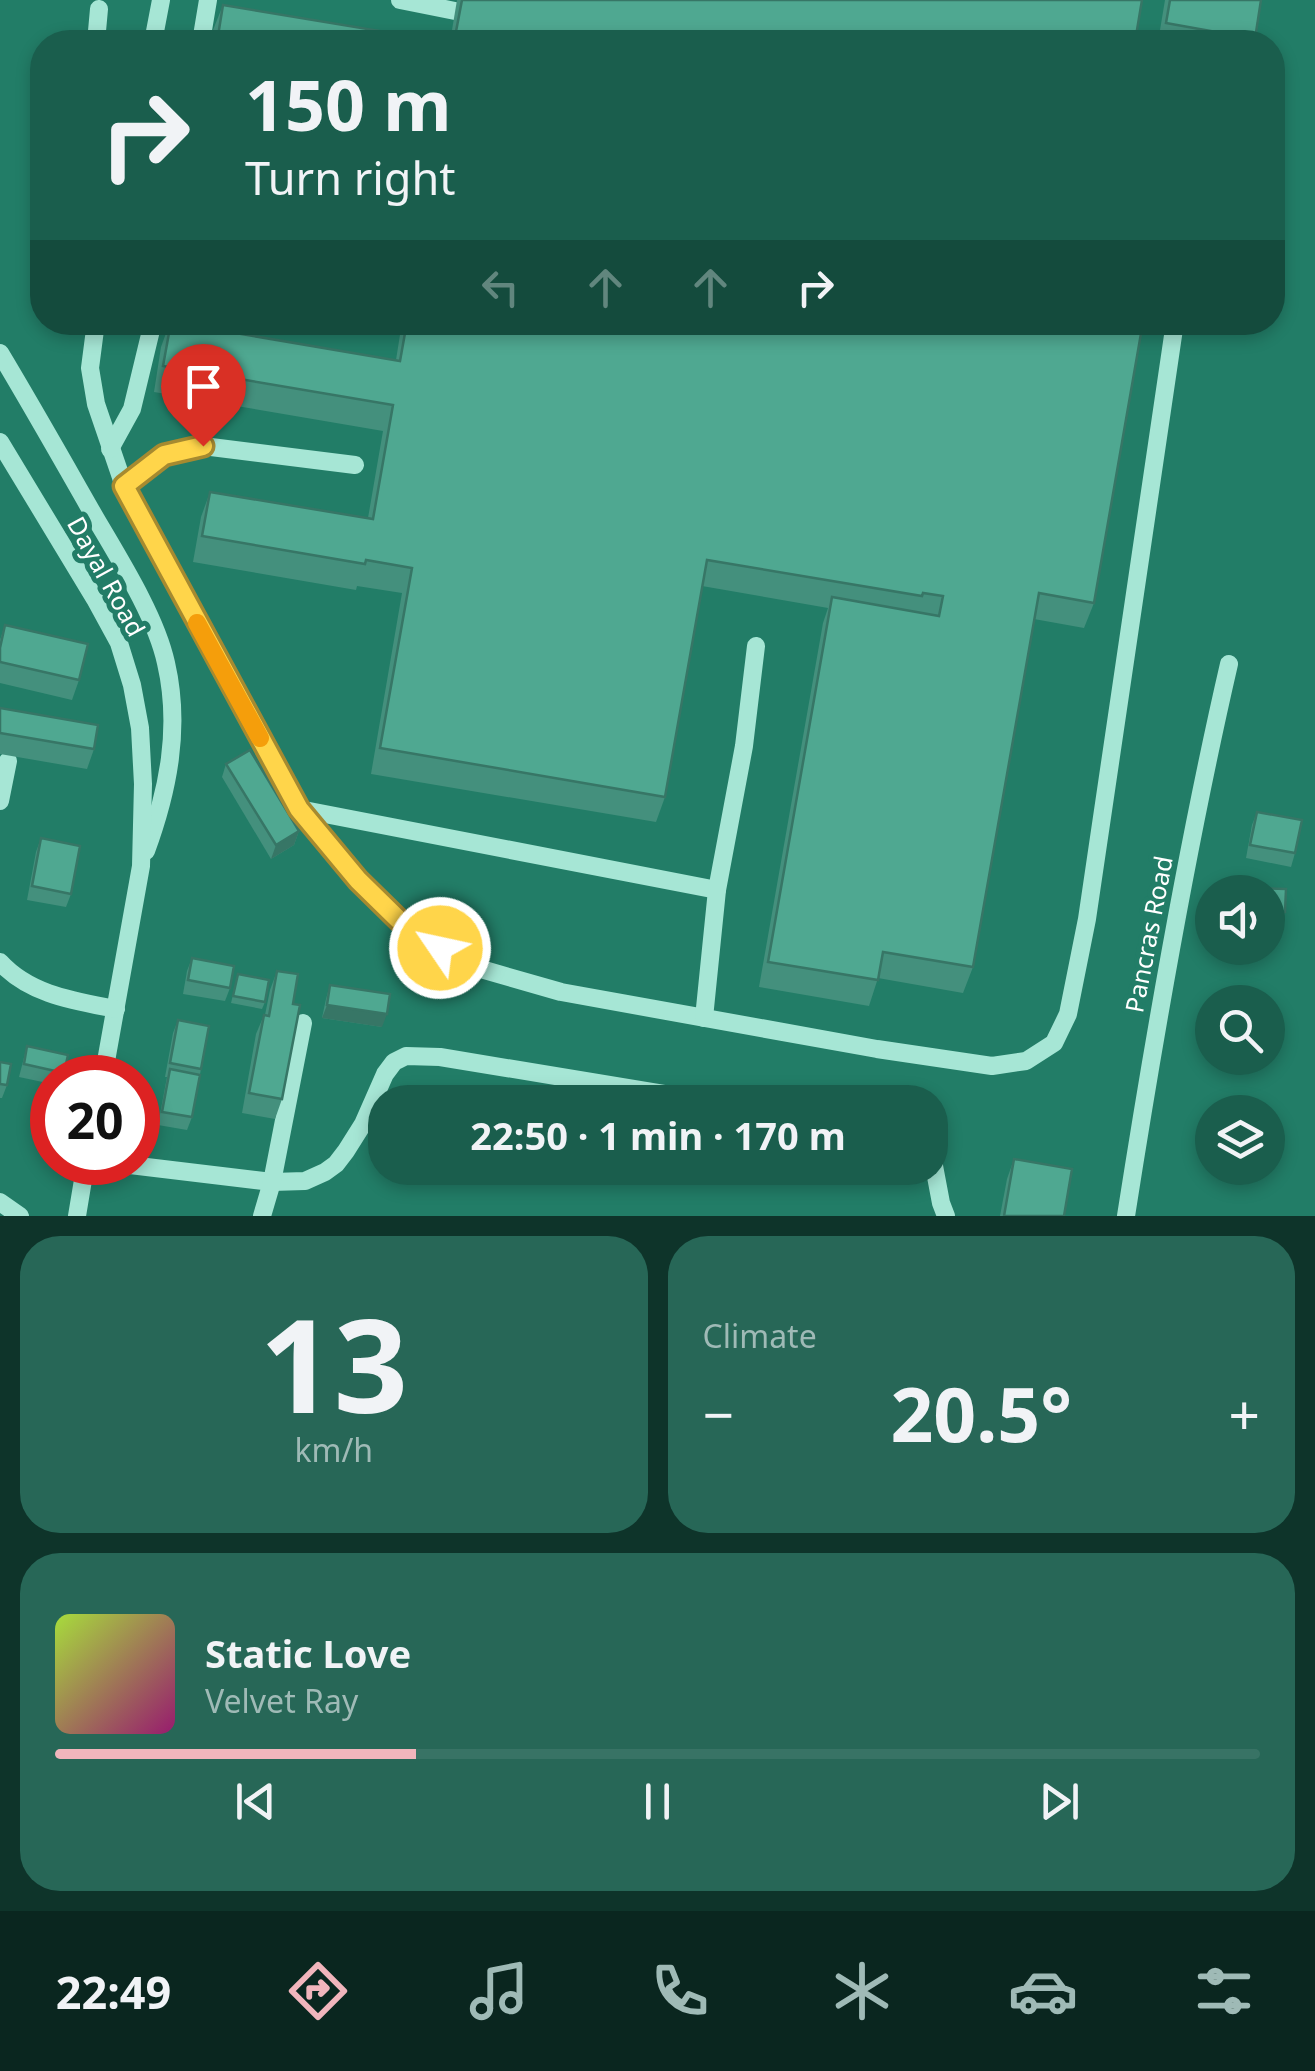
<!DOCTYPE html>
<html lang="en">
<head>
<meta charset="utf-8">
<style>
	:root { --surface:#1a5e4d; --page:#276757; --text:#f1f3f6; --muted:#9fbab6; --line:#387365; --accent:#f1b5bc }
	body { margin:0; font-family:"Noto Sans",sans-serif; background:var(--page); color:var(--text); height:100vh; display:flex; flex-direction:column; font-size:38px; white-space:nowrap }
	* { box-sizing:border-box; margin:0 }
	p { font-size:32px; color:var(--muted) }
	.icon { flex:none; width:55px; height:55px; fill:none; stroke:currentColor; stroke-width:2; stroke-linecap:round; stroke-linejoin:round }
	.map { position:relative; height:1216px; overflow:hidden }
	.drawer { display:flex; flex-direction:column; gap:20px; padding:20px; background:#0e342a; flex:1 }
	.drawer>* { flex:none }
	.banner { position:absolute; left:30px; top:30px; width:1255px; height:305px; border-radius:40px; box-shadow:0 5px 15px #0003; background:#1a5e4d; color:var(--text); overflow:hidden }
	.tools { position:absolute; left:1195px; top:875px; display:grid; gap:20px }
	.tools a { display:grid; place-items:center; width:90px; height:90px; border-radius:50%; background:var(--surface); box-shadow:0 5px 15px #0003; font-size:50px }
	.speed { position:absolute; left:30px; top:1055px; display:flex; gap:20px; font-size:50px; font-weight:700; text-align:center }
	.speed>* { display:grid; place-content:center; width:130px; height:130px; border-radius:50%; background:var(--surface); box-shadow:0 5px 15px #0003; line-height:1 }
	.speed .limit { border:15px solid #d22; background:#fff; color:#111 }
	.pin { position:absolute; display:grid; place-items:center; width:85px; height:85px; color:#fff; margin:-102px -42px; border-radius:50% 50% 50% 0; rotate:-45deg; box-shadow:0 0 10px #0007 }
	.pin .icon { rotate:45deg }
	.me { position:absolute; width:110px; margin:-55px; rotate:304deg; stroke-linejoin:round; filter:drop-shadow(0 0 8px #0008) }
	.turn { display:flex; align-items:center; gap:35px; height:210px; padding:0 50px; font-size:45px }
	.turn .icon { width:130px; height:130px; stroke-width:2.5 }
	.turn b { display:block; font-size:70px; line-height:85px }
	.lanes { display:flex; align-items:center; height:95px; padding:0 50px; background:#0003; justify-content:center; gap:50px; direction:ltr }
	.lanes .off { opacity:.35 }
	.big { font-size:75px; font-weight:700; line-height:1.1 }
	.drawer .widget { flex:1; display:flex; flex-direction:column; justify-content:center; gap:15px; min-width:0; padding:0 35px; border-radius:40px; background:var(--page) }
	.drawer .dial { align-items:center; gap:0 }
	.dial b { font-size:130px; line-height:1 }
	.song { display:flex; align-items:center; gap:30px }
	.cover { width:120px; height:120px; border-radius:15px; background:linear-gradient(135deg,hsl(80 70% 55%),hsl(320 70% 35%)) }
	.played { height:10px; border-radius:5px; background:linear-gradient(90deg,var(--accent) 30%,var(--line) 30%) }
	.keys { display:flex; justify-content:space-around; direction:ltr }
	.heat { display:flex; justify-content:space-between; align-items:center; font-size:55px; direction:ltr }
	.drawer .tiles { flex:1; display:grid; gap:20px; grid-template-columns:1fr 1fr }
	.widget:last-child { grid-column:span 2 }
	.trip { position:absolute; left:368px; top:1085px; width:580px; height:100px; border-radius:40px; background:var(--surface); box-shadow:0 5px 15px #0003; font-weight:700; line-height:100px; text-align:center }
	.tab-bar { display:flex; height:160px; justify-content:space-around; align-items:center; background:#0a261f; color:var(--muted) }
	.tab-bar .icon { width:70px; height:70px }
	.tab-bar .current { color:var(--accent) }
	.tab-bar b { font-size:45px; color:var(--text) }
	.map>svg:first-child { display:block }
</style>
</head>
<body>
<div class="map">
<svg width="1315" height="1216" viewBox="0 0 1315 1216">
	<rect width="100%" height="100%" fill="#227d67"/>
	<g fill="none" stroke-linecap="round" stroke-linejoin="round">
		<g stroke="#a6e6d5" stroke-width="18">
			<polyline points="400,0 455,11"/>
			<polyline points="96,42 99,9"/>
			<polyline points="153,42 161,0"/>
			<polyline points="201,42 208,0"/>
			<polyline points="96,322 90,368 96,404 124,486 299,809 357,880 407,928 474,967 561,992 877,1049 992,1066 1026,1061 1054,1043 1068,1014 1087,919 1175,322"/>
			<path d="M0,353c33,55 64,110 96,166 24,41 60,98 70,144 15,65 2,128 -20,188"/>
			<polyline points="0,442 95,599 119,643 132,685 140,728 143,784 141,866 103,1078"/>
			<polyline points="110,449 132,409 153,322"/>
			<polyline points="124,486 164,455 203,446 355,465"/>
			<polyline points="0,801 8,761"/>
			<polyline points="299,809 717,890"/>
			<path d="M0,962c30,33 75,39 116,47"/>
			<polyline points="704,1018 717,890 744,746 756,646"/>
			<polyline points="931,1150 941,1203 946,1216"/>
			<polyline points="105,1162 272,1182 305,1181 325,1172 336,1164 346,1151 363,1124 385,1074 394,1062 406,1056 440,1057 676,1096"/>
			<polyline points="0,1202 20,1216"/>
			<polyline points="77,1216 86,1162"/>
			<polyline points="262,1216 272,1182 303,1023"/>
			<path d="M1126,1216c29,-185 61,-370 103,-552"/>
		</g>
	</g>
	<g fill="#44907d">
		<polygon points="457,0 1142,0 1135,42 450,42"/>
		<polygon points="1165,0 1261,0 1253,42 1158,42"/>
		<polygon points="223,5 446,42 211,42 213,30"/>
		<polygon points="170,322 396,360 402,322 1143,322 1094,603 1084,628 1034,619 973,967 963,993 878,978 869,1006 759,987 823,623 828,608 702,586 665,797 656,822 371,774 402,593 357,586 356,590 193,562 201,517 210,492 368,518 383,431 154,392 161,347"/>
		<polygon points="5,625 79,680 72,700 0,683 0,640"/>
		<polygon points="0,708 94,749 87,769 0,754"/>
		<polygon points="226,764 299,831 294,845 271,859 222,777"/>
		<polygon points="1257,812 1295,853 1291,867 1246,858 1252,825"/>
		<polygon points="41,838 71,894 66,907 27,900 36,852"/>
		<polygon points="192,958 230,988 225,1001 183,994 187,971"/>
		<polygon points="277,971 293,1004 282,1099 275,1119 242,1113 256,1034 264,1015 265,1015 270,990"/>
		<polygon points="238,974 265,1002 262,1009 231,1003"/>
		<polygon points="330,985 382,1027 322,1018 326,999"/>
		<polygon points="178,1020 201,1069 192,1117 187,1130 158,1125 167,1077 165,1077 173,1033"/>
		<polygon points="27,1046 64,1073 62,1078 52,1078 52,1084 19,1077"/>
		<polygon points="0,1062 7,1085 2,1098 0,1098"/>
		<polygon points="1014,1159 1064,1216 1000,1216 1007,1179"/>
	</g>
	<g fill="#377666">
		<polygon points="299,831 294,845 271,859 276,845"/>
		<polygon points="1268,911 1285,912 1280,925 1268,925"/>
		<polygon points="327,1005 387,1014 382,1027 322,1018"/>
	</g>
	<g fill="#4fa891" stroke="#377666" stroke-width="2.5">
		<polygon points="462,0 1142,0 1135,42 454,42"/>
		<polygon points="1170,0 1261,0 1255,39 1166,23"/>
		<polygon points="223,5 446,42 217,42"/>
		<polygon points="171,322 400,361 407,322 1143,322 1094,603 1039,593 973,967 883,952 878,980 768,962 832,597 939,616 943,596 923,593 922,596 707,560 665,797 380,748 412,568 366,560 365,564 202,536 210,492 373,519 393,405 163,366"/>
		<polygon points="5,625 88,644 79,680 0,662 0,648"/>
		<polygon points="0,708 98,725 94,749 0,733"/>
		<polygon points="250,750 299,831 276,845 226,764"/>
		<polygon points="1257,812 1302,820 1295,853 1250,845"/>
		<polygon points="41,838 80,846 71,894 32,886"/>
		<polygon points="1230,887 1286,889 1285,912 1268,911 1268,892 1230,892"/>
		<polygon points="192,958 234,966 230,988 188,980"/>
		<polygon points="277,971 298,974 293,1004 300,1005 282,1099 249,1093 264,1015 269,1016"/>
		<polygon points="238,974 269,980 265,1002 233,996"/>
		<polygon points="330,985 390,994 387,1014 327,1005"/>
		<polygon points="178,1020 209,1026 201,1069 170,1063"/>
		<polygon points="27,1046 68,1055 64,1073 24,1064"/>
		<polygon points="0,1062 11,1064 7,1085 0,1084"/>
		<polygon points="170,1069 200,1075 192,1117 162,1112"/>
		<polygon points="1014,1159 1072,1169 1064,1216 1004,1216"/>
	</g>
	<g fill="none" stroke-linecap="round" stroke-linejoin="round">
		<defs>
			<polyline id="route" points="203,446 164,455 124,486 299,809 358,880 407,928 440,948"/>
		</defs>
		<use href="#route" stroke="#a68a30" stroke-width="25"/>
		<use href="#route" stroke="#ffd54a" stroke-width="18"/>
		<polyline stroke="#f59e0b" stroke-width="18" points="197,623 260,738"/>
	</g>
	<g text-anchor="middle" dominant-baseline="central" stroke-width="10" stroke-linejoin="round" paint-order="stroke">
		<g font-size="25" fill="#fff" stroke="#227d67">
			<text transform="translate(107 576) rotate(61)">Dayal Road</text>
			<text transform="translate(1148 934) rotate(-79)">Pancras Road</text>
		</g>
	</g>
</svg>
<div class="tools">
<a><svg class="icon" aria-label="sound" viewBox="0 0 24 24"><path d="M4 9h4l5-4v14l-5-4H4zM17 9q2 3 0 6"/></svg></a>
<a><svg class="icon" aria-label="search" viewBox="0 0 24 24"><circle cx="10" cy="10" r="6"/><path d="M15 15l6 6"/></svg></a>
<a><svg class="icon" aria-label="layers" viewBox="0 0 24 24"><path d="M12 4l9 5-9 5-9-5zM3 14l9 5 9-5"/></svg></a>
</div>
<div class="speed"><div class="limit">20</div></div>
<div class="pin" style="left:203px;top:446px;background:#d93025"><svg class="icon" aria-label="arrive" viewBox="0 0 24 24"><path d="M6 21V4h12l-3 4 3 4H6"/></svg></div>
<svg class="me" style="left:440px;top:948px" viewBox="-20 -20 40 40"><circle r="17" fill="#ffd54a" stroke="#fff" stroke-width="3"/><path d="M0-11L8 9 0 5-8 9z" fill="#fff"/></svg>
<div class="trip">22:50 · 1 min · 170 m</div>
<div class="banner">
<div class="turn"><svg class="icon" aria-label="right" viewBox="0 0 24 24"><path d="M7 20v-9h11M14 6l5 5-5 5"/></svg><div><b>150 m</b>Turn right</div></div>
<div class="lanes"><svg class="icon off" aria-label="left" viewBox="0 0 24 24"><path d="M17 20v-9H6M10 6l-5 5 5 5"/></svg><svg class="icon off" aria-label="ahead" viewBox="0 0 24 24"><path d="M12 20V5M6 11l6-6 6 6"/></svg><svg class="icon off" aria-label="ahead" viewBox="0 0 24 24"><path d="M12 20V5M6 11l6-6 6 6"/></svg><svg class="icon" aria-label="right" viewBox="0 0 24 24"><path d="M7 20v-9h11M14 6l5 5-5 5"/></svg></div>
</div>
</div>
<section class="drawer">
<div class="tiles">
<div class="widget dial"><b>13</b><p>km/h</p></div>
<div class="widget"><p>Climate</p>
<div class="heat"><a>−</a><b class="big">20.5°</b><a>+</a></div>
</div>
<div class="widget">
<div class="song"><i class="cover"></i><div><b>Static Love</b><p>Velvet Ray</p></div></div>
<div class="played"></div>
<div class="keys"><svg class="icon" aria-label="previous" viewBox="0 0 24 24"><path d="M18 5L8 12l10 7zM5 5v14"/></svg><svg class="icon" aria-label="pause" viewBox="0 0 24 24"><path d="M8 5v14M16 5v14"/></svg><svg class="icon" aria-label="next" viewBox="0 0 24 24"><path d="M6 5l10 7-10 7zM19 5v14"/></svg></div>
</div>
</div>
</section>
<nav class="tab-bar">
<b>22:49</b>
<svg class="icon current" aria-label="directions" viewBox="0 0 24 24"><path d="M12 3l9 9-9 9-9-9zM9 14v-3h6M13 9l2 2-2 2"/></svg>
<svg class="icon" aria-label="music" viewBox="0 0 24 24"><path d="M9 18V5l10-2v13"/><circle cx="6" cy="18" r="3"/><circle cx="16" cy="16" r="3"/></svg>
<svg class="icon" aria-label="phone" viewBox="0 0 24 24"><path d="M5 4h4l2 5-3 2q2 4 5 5l2-3 5 2v4C11 20 4 13 5 4z"/></svg>
<svg class="icon" aria-label="climate" viewBox="0 0 24 24"><path d="M12 3v18M4 7l16 10M4 17L20 7"/></svg>
<svg class="icon" aria-label="car" viewBox="0 0 24 24"><path d="M5 17H2v-5l4-1 3-4h7l3 4 3 1v5h-3M9 17h6M6 11h13"/><circle cx="7" cy="17" r="2"/><circle cx="17" cy="17" r="2"/></svg>
<svg class="icon" aria-label="filters" viewBox="0 0 24 24"><path d="M4 7h16M4 17h16"/><circle cx="9" cy="7" r="2"/><circle cx="15" cy="17" r="2"/></svg>
</nav>
</body>
</html>
